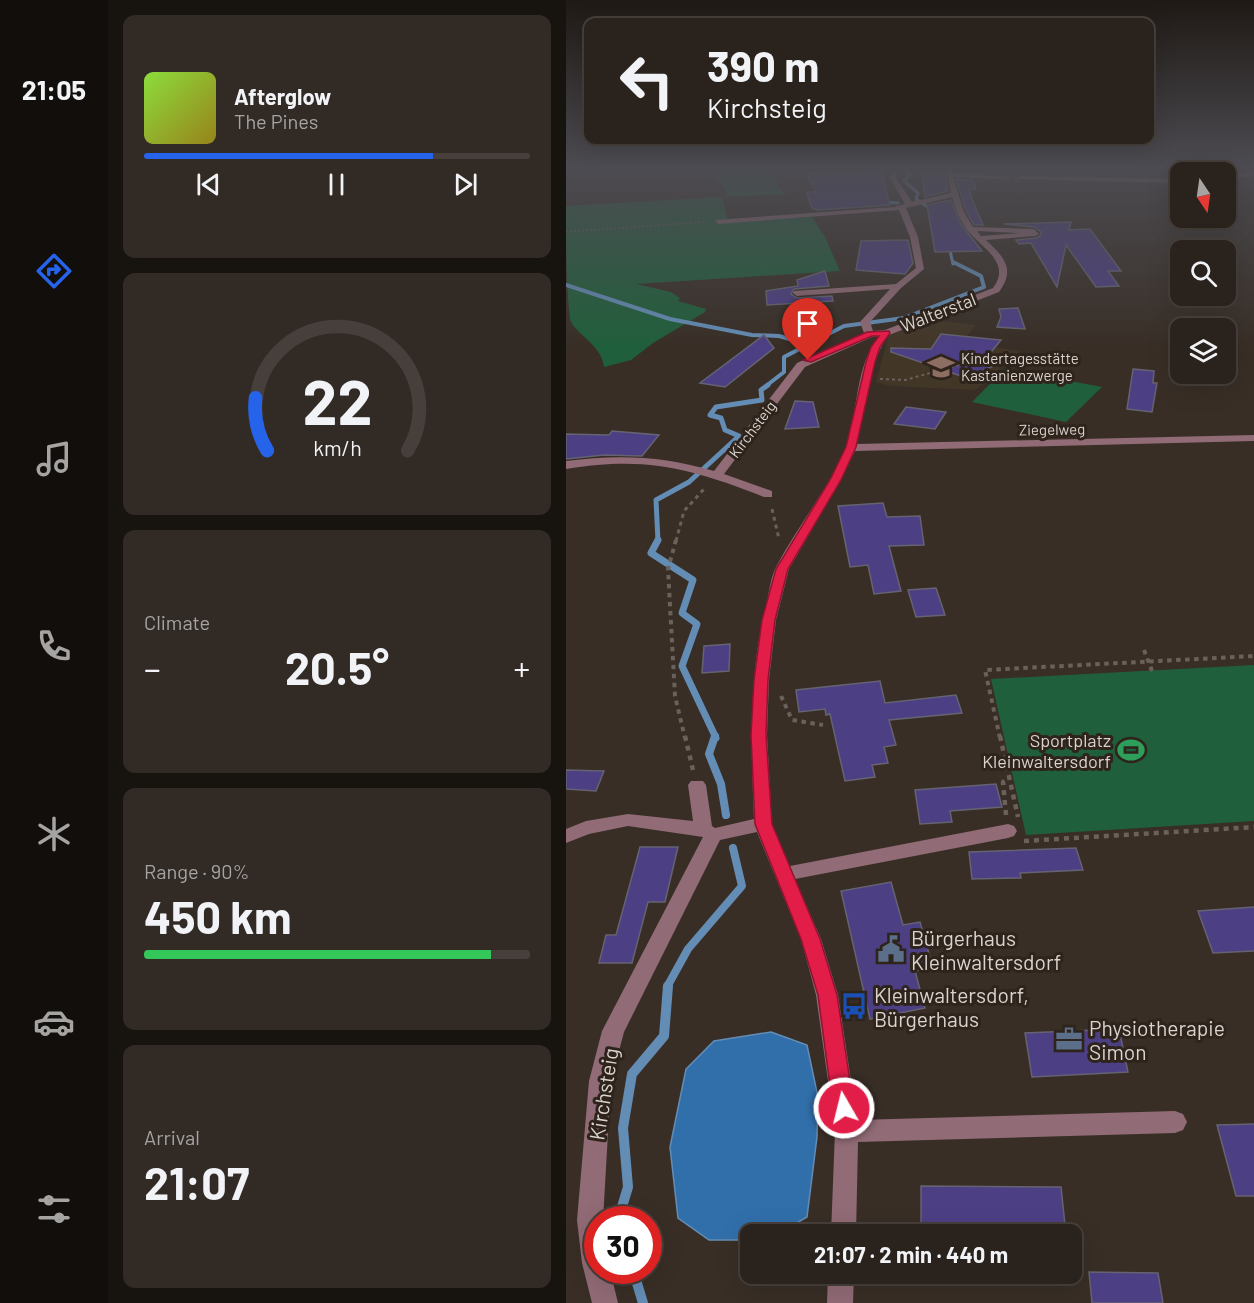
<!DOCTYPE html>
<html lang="en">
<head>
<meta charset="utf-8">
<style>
	:root { --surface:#2a221c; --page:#322a25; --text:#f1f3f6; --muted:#a5a4a3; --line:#463f3b; --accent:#2563eb }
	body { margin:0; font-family:Barlow,sans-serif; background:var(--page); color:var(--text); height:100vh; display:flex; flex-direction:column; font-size:22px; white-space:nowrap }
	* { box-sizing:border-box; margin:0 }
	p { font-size:20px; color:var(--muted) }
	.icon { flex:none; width:33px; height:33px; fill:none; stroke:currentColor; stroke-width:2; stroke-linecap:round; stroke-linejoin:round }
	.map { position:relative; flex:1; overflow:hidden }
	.side { display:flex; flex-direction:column; gap:15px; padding:15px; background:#17130f; width:458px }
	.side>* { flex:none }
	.top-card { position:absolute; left:18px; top:18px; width:570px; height:126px; border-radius:12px; box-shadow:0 6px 24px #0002,0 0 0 2px var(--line); background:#2a221c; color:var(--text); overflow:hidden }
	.needle { width:39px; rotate:167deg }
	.buttons { position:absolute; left:604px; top:162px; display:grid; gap:12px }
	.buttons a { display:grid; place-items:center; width:66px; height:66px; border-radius:12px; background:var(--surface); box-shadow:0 6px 24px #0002,0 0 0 2px var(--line); font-size:30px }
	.speed { position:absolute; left:18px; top:1206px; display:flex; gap:12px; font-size:30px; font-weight:700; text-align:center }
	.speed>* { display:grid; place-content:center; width:78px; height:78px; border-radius:50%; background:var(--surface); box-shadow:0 6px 24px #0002,0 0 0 2px var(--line); line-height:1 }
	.speed .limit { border:9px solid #d22; background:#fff; color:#111 }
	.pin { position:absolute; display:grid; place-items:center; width:51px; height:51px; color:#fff; margin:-62px -26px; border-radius:50% 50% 50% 0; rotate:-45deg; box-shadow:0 0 6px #0007 }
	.pin .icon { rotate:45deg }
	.me { position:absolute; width:66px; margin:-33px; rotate:352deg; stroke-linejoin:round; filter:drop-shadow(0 0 4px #0008) }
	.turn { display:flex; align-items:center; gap:21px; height:126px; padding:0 24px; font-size:27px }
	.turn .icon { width:78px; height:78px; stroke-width:2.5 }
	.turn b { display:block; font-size:42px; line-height:51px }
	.big { font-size:45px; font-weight:700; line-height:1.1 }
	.side .widget { flex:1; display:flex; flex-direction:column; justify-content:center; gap:9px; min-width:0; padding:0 21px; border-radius:12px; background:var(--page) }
	.side .dial { align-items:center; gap:0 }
	.dial svg { height:156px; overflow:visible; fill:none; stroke:var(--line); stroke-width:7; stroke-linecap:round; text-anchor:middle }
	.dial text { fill:var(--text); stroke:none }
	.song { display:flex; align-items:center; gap:18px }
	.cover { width:72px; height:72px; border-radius:9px; background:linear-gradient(135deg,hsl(90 70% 55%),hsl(50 70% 35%)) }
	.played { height:6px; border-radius:3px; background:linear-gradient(90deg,var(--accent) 75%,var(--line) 75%) }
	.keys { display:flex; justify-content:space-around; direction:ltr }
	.heat { display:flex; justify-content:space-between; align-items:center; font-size:33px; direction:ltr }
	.charge { height:9px; border-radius:4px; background:linear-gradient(90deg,#34c759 90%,var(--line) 0) }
	.trip { position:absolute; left:174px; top:1224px; width:342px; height:60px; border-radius:12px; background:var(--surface); box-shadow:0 6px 24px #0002,0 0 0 2px var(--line); font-weight:700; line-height:60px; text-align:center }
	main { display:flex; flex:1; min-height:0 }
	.menu { display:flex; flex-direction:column; width:108px; justify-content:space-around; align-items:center; background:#110e0b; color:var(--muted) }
	.menu .icon { width:42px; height:42px }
	.menu .selected { color:var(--accent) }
	.menu b { font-size:27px; color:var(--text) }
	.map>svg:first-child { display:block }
</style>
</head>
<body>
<main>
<nav class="menu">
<b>21:05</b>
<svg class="icon selected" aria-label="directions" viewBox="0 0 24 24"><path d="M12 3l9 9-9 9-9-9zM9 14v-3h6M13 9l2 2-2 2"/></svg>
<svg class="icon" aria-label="music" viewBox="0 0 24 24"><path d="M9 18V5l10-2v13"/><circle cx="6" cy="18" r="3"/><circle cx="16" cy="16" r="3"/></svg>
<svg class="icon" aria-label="phone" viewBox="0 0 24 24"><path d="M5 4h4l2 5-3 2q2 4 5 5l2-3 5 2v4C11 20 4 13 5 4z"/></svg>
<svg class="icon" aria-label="climate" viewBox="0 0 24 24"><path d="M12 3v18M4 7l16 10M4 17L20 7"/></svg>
<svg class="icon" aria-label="car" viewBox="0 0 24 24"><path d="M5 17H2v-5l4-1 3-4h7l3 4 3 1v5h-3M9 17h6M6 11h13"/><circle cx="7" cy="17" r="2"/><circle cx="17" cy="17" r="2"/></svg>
<svg class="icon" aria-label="filters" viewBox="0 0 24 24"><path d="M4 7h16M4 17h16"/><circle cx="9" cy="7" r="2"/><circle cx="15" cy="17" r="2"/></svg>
</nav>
<section class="side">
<div class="widget">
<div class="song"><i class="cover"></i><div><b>Afterglow</b><p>The Pines</p></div></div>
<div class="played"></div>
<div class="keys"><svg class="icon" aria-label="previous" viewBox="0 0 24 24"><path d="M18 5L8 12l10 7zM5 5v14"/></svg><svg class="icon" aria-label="pause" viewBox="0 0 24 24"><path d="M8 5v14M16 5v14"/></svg><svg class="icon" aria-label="next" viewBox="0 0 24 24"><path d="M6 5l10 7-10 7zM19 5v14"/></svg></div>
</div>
<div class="widget dial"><svg viewBox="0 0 100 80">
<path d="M14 69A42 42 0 1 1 86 69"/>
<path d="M14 69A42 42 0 0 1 8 42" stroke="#2563eb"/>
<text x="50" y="56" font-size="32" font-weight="700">22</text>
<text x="50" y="72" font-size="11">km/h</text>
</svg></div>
<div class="widget"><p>Climate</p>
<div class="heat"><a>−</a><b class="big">20.5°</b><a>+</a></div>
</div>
<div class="widget"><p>Range · 90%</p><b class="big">450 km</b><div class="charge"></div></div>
<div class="widget"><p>Arrival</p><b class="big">21:07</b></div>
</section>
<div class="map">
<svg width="689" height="1303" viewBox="0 0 689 1303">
	<rect width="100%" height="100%" fill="#382e26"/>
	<polygon fill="#423627" points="360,319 410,325 396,342 454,351 410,390 324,386 310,382 323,334"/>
	<g fill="#205f3b">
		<path d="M164,167h44l4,21 8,6 -64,3 6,25 84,-5 13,20 15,34 -204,13 35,8 9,6 -2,3 28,8 -1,3 -52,31 -22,17 -27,7c-2,-23 -30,-33 -34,-48 -4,-35 -4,-76 -4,-113l156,-9 6,-3 -17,-25z"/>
		<polygon points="439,369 536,387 500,422 406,402"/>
		<polygon points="688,665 688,821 460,835 425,679"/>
	</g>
	<polygon fill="#316faa" stroke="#648db5" stroke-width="1.5" points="205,1032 241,1045 252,1097 251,1137 241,1217 212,1234 184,1234 184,1240 143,1240 112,1218 104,1147 120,1069 148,1041"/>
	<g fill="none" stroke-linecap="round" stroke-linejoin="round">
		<g stroke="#648db5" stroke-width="3">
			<polyline points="345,167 339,170 344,174 338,181 352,193 350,199 368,211"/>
			<polyline points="317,202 332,203"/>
			<polyline points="387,264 383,246 387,245"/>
		</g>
		<g stroke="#648db5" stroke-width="4">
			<polyline points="0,285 104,319 186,335 213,336 227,340 236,347"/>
			<polyline points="200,386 218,372 218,357 278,326 338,318 418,287 415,276 387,262"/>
		</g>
		<polyline stroke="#648db5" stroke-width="5" points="92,541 90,500 123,482 173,436 159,430 155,418 144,415 150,407 196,400 195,390 202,385"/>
		<polyline stroke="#648db5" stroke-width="7" points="92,540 85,553 127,580 116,613 131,624 116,666 150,738"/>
		<g stroke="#648db5" stroke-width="8">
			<polyline points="149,736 143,754 155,784 160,815"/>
			<polyline points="101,987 122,949 176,886 167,848"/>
		</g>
		<g stroke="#648db5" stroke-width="10">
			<polyline points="52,1220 62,1187 57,1128 66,1074 98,1036 102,986"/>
			<polyline points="67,1270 77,1303"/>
		</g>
	</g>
	<g fill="#4d3f84" stroke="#656371" stroke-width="1.5">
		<polygon points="361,167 378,167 382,191 359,197 356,175 363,176"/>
		<polygon points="317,169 316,174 324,205 251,210 246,208 240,192 250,192 240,173 253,173 253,171"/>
		<polygon points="390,179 407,180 410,189 402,189 417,225 408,225 400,211"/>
		<polygon points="385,200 395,224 416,251 369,252 361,205"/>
		<polygon points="505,222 503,230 524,229 555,271 542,271 553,286 530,287 500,245 491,287 465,243 453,244 450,240 470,238 474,236 475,232 468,227 438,224"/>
		<polygon points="342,240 347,263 339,274 290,270 295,241"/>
		<polygon points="259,271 263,286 228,289 225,294 231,298 266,296 267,301 201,305 200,291 232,286 231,280"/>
		<polygon points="452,308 459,329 431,327 435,317 433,309"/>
		<polygon points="375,334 435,340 420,358 434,363 396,380 395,376 325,352 325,348 365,349"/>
		<polygon points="198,335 208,348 159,387 134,383"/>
		<polygon points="567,369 588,371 587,383 591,383 586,412 561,409"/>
		<polygon points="229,401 247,402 253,427 219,429"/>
		<polygon points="340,407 380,412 369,429 328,424"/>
		<polygon points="46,431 93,435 76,456 38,455 0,459 0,434 43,435"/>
		<polygon points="317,503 321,517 354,516 358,545 323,546 335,591 308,594 302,565 284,567 272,506"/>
		<polygon points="370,588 379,615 350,617 342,590"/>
		<polygon points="164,644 163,671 136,673 138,646"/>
		<polygon points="314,681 319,703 390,695 396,713 323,720 330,745 318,747 322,763 306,765 309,777 279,781 264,714 260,715 259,709 233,712 230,690"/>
		<polygon points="0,770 38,771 30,791 0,789"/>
		<polygon points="430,784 436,807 384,811 386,822 354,824 349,790"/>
		<polygon points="74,847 112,847 99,902 82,902 66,963 33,963 40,935 50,935"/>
		<polygon points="510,848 517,870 454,873 455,878 406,879 403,852"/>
		<polygon points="325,882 337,925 354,922 367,968 349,971 359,1008 304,1019 275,891"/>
		<polygon points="689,907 689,951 647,953 632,911"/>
		<polygon points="553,1029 562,1072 466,1077 459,1033"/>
		<polygon points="689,1124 689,1196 670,1196 651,1125"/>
		<polygon points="355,1186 495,1187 500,1234 355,1234"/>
		<polygon points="523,1272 592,1273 597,1303 526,1303"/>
	</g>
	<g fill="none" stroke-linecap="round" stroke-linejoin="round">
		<polyline stroke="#50473f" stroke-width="8" stroke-dasharray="8 4" stroke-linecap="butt" points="437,177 453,178"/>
		<polyline stroke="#6a615a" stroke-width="1.5" stroke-dasharray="2 2" stroke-linecap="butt" points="0,232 140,222"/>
		<polyline stroke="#6a615a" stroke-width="2" stroke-dasharray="3 3" stroke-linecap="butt" points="314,379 339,380 393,365 398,366"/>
		<g stroke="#6a615a" stroke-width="3" stroke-dasharray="4 4" stroke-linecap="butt">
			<polyline points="206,509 213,539"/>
			<polyline points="110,541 118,511 139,488"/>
		</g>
		<g stroke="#6a615a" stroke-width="4" stroke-dasharray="4.5 4.5" stroke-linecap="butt">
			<polyline points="110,540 102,569 109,696 119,738"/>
			<polyline points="578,650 586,671"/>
			<polyline points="215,696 226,720 257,725"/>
			<polyline points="434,738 419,670 689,656"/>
		</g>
		<g stroke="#6a615a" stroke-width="4.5" stroke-dasharray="5 5" stroke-linecap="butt">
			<polyline points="119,736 127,770"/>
			<polyline points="434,736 452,817"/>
			<polyline points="440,815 437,782 443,778"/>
			<polyline points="458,841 689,827"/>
		</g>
		<g fill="#916b76" fill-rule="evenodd">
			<path d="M380,167h6v6l54,4 -3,2 -50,-2 11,35 9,15 61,2 5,5 -4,2 -49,4c18,17 30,29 13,52l-110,43c-22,29 -24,74 -32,109l398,-9v6l-400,10 -14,29 -52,89 -13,51 -7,60 -2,55 5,89 18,42 218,-42 6,2 3,5 -3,5 -6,2 -213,41 26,60 17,56 19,125 318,-9 8,3 4,8 -4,8 -8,3 -317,9 -2,92h-25l4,-103 -19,-136 -15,-56 -44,-107 -37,8 -96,192 -13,49 -8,139h-5v50h12l8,33h-26l-10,-40 -5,-43 12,-139 13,-50 101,-194 -75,-11 -39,8 -23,9v-14l20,-8 42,-7 65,7 -5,-36 3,-4h12l3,4 6,41 3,2 39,-9c-3,-72 -6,-146 13,-217 2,-11 4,-25 9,-35 21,-40 51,-76 69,-118 14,-36 9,-82 34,-113l-7,1 -67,30 -81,107 48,17v6h-8c-74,-29 -118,-41 -198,-28v-8c52,-7 98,-5 148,10l83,-108 67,-30 -4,-11 30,-33 -93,7 -4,-3 1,-2 102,-7 20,-16 -6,-31 -11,-27 -181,14 -3,-4 179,-13 11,-3 -15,-26 3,-6 5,1 -2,5 16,24 39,-9zM386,197c4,12 8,24 16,34 14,17 44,32 25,57l-108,42 -12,1 -3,-9 31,-34 23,-19 -6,-32 -12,-29zM411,231l43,2 -39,3z"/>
			<polygon points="689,172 689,176 660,178 660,174"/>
			<polygon points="453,176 615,179 615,183 451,179"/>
			<polygon points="262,1274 288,1274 287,1303 261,1303"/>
		</g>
	</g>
	<linearGradient id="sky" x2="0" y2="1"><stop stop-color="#1f1915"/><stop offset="0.48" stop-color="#4d4c52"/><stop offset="1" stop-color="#4d4c52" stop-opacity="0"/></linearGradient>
	<rect width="689" height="349" fill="url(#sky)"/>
	<polygon fill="#e11d48" stroke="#92132f" stroke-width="1.5" points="323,331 324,333 314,347 309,362 290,447 275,480 222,569 209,620 202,680 200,735 206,824 254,939 271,995 288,1108 285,1115 278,1118 270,1115 267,1108 252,995 235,939 189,824 185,735 188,680 196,620 210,569 264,480 280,447 300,362 305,347 313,336 306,336 245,362 237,360 301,332"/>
	<defs>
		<symbol id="school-bare" viewBox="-9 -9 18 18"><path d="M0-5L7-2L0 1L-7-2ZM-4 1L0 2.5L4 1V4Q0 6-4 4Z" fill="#8d6e63" stroke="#2e241c" stroke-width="2.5" paint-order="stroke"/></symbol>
		<symbol id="stadium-bare" viewBox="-9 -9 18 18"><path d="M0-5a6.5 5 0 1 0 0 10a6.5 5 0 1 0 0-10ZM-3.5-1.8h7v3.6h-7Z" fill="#2e9e5b" stroke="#2e241c" stroke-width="2.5" paint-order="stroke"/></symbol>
		<symbol id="civic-bare" viewBox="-9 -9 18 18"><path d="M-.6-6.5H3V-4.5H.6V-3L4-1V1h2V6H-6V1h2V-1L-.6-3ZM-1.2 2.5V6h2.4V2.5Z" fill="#5c6f8a" stroke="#2e241c" stroke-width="2.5" paint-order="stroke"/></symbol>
		<symbol id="bus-bare" viewBox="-9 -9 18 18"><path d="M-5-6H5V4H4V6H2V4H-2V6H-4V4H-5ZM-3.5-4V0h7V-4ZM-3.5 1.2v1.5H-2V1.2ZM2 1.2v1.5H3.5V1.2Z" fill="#1a4fb4" stroke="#2e241c" stroke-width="2.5" paint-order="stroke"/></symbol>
		<symbol id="office-bare" viewBox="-9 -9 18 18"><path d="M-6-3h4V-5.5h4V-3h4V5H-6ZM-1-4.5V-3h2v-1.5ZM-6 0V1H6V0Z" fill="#5c6f8a" stroke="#2e241c" stroke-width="2.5" paint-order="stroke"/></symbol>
	</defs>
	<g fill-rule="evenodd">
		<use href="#school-bare" x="356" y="348" width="38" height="38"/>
		<use href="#stadium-bare" x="546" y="731" width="38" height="38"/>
		<use href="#civic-bare" x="306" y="930" width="38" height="38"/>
		<use href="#bus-bare" x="269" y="987" width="38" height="38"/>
		<use href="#office-bare" x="484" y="1020" width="38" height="38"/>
	</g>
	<g text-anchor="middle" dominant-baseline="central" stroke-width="6" stroke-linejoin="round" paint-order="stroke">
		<g font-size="15" fill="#dad3ce" stroke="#2e241c" text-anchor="start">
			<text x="395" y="358">Kindertagesstätte<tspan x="395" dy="17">Kastanienzwerge</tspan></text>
		</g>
		<g font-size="15" fill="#dad3ce" stroke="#2e241c">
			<text transform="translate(186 429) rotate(-53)">Kirchsteig</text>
			<text transform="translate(486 429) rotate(-1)">Ziegelweg</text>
		</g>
		<g font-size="18" fill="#dad3ce" stroke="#2e241c">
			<text transform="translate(372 312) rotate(-21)">Walterstal</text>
		</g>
		<g font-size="18" fill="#dad3ce" stroke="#2e241c" text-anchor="end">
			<text x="545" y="740">Sportplatz<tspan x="545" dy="21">Kleinwaltersdorf</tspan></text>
		</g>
		<g font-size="21" fill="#dad3ce" stroke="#2e241c" text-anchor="start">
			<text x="345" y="937">Bürgerhaus<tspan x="345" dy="24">Kleinwaltersdorf</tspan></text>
			<text x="308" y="994">Kleinwaltersdorf,<tspan x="308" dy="24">Bürgerhaus</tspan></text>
			<text x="523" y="1027">Physiotherapie<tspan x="523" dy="24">Simon</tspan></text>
		</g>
		<g font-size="21" fill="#dad3ce" stroke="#2e241c">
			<text transform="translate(37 1094) rotate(-81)">Kirchsteig</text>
		</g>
	</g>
</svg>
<div class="buttons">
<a><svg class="needle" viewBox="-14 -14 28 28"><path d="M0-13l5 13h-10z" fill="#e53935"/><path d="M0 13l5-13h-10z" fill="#a5a4a3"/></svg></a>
<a><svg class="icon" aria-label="search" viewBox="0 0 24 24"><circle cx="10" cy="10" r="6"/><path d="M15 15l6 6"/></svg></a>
<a><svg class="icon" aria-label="layers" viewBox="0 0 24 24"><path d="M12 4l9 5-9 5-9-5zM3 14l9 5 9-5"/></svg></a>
</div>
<div class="speed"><div class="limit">30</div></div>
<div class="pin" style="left:242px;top:360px;background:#d93025"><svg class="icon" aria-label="arrive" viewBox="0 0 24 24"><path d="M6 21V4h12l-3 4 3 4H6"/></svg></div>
<svg class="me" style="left:278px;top:1108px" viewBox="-20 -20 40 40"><circle r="17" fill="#e11d48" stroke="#fff" stroke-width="3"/><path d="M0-11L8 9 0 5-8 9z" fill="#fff"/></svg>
<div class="trip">21:07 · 2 min · 440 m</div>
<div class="top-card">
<div class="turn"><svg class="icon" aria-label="left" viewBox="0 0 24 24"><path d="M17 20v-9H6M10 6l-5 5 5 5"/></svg><div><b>390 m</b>Kirchsteig</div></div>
</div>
</div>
</main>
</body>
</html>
